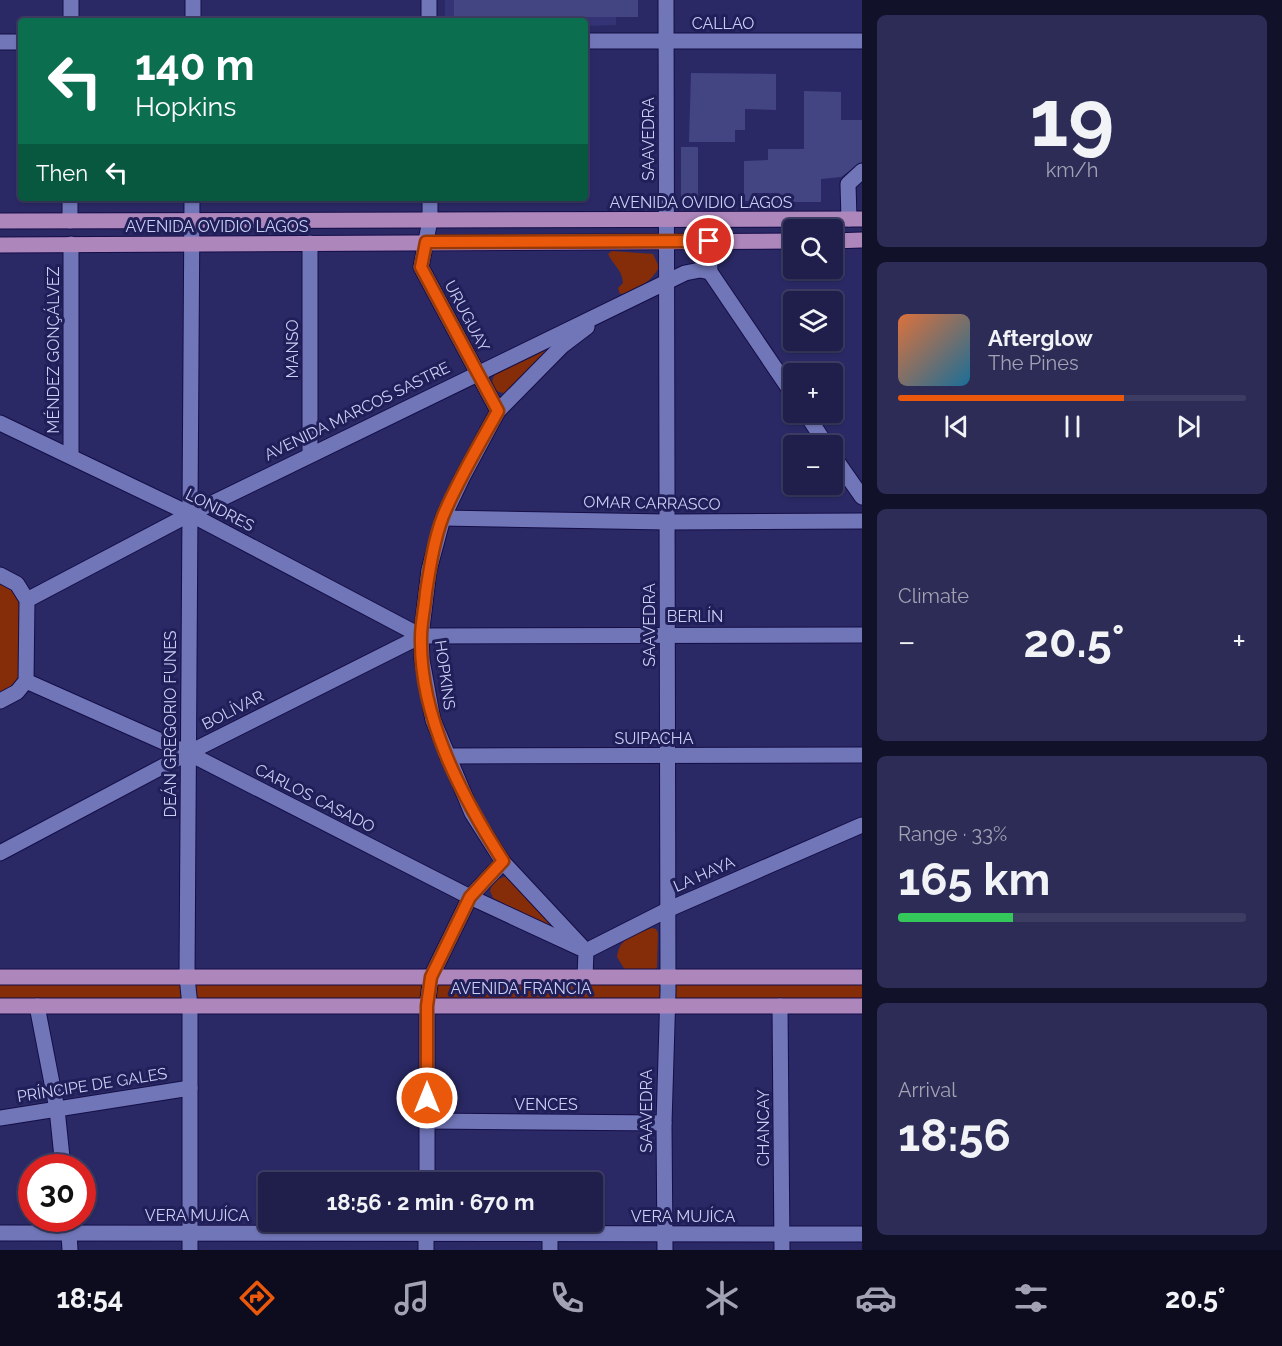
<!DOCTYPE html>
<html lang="en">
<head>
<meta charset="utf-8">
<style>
	:root { --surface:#201f4c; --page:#2d2c56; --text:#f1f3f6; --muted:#a2a2b5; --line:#3d3d64; --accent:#ea580c }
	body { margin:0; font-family:Raleway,sans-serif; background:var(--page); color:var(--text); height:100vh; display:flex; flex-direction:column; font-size:22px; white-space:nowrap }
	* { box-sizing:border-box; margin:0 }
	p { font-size:20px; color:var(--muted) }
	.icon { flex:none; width:33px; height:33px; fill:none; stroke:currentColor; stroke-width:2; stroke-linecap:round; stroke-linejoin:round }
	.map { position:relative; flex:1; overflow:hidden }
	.drawer { display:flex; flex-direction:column; gap:15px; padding:15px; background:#12112a; width:420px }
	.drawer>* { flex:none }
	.banner { position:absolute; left:18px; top:18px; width:570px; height:183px; border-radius:6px; box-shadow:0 2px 4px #0004,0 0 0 2px var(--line); background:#0b6e4f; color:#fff; overflow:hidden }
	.fabs { position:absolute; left:783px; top:219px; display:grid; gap:12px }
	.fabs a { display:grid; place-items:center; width:60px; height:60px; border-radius:6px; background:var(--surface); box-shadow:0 2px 4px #0004,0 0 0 2px var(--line); font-size:30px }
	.speed { position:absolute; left:18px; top:1154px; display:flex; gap:12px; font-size:30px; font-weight:700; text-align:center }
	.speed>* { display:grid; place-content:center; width:78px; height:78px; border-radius:50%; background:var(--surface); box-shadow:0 2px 4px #0004,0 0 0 2px var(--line); line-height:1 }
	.speed .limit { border:9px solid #d22; background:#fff; color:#111 }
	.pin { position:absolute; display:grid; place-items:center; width:51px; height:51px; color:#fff; margin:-26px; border:3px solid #fff; border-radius:50%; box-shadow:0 2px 6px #0007 }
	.me { position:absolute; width:66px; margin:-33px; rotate:0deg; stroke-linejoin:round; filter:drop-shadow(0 0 4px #0008) }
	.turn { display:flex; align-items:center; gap:21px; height:126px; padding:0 18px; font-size:27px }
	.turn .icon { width:78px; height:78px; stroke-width:2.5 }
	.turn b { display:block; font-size:42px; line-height:51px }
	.then { display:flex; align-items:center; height:57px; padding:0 18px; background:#0003; gap:12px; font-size:22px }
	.big { font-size:45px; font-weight:700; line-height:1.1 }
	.drawer .card { flex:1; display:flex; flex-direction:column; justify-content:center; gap:9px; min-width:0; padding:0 21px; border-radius:9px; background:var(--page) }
	.drawer .dial { align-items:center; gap:0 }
	.dial b { font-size:78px; line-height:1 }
	.song { display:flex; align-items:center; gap:18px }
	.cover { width:72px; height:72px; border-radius:9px; background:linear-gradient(135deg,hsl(20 70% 55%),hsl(200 70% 35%)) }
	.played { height:6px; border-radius:3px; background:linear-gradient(90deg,var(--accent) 65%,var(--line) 65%) }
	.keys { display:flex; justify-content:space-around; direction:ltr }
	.heat { display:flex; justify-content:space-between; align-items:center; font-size:33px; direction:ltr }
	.charge { height:9px; border-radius:4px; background:linear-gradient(90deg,#34c759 33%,var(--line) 0) }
	.trip { position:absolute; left:258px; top:1172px; width:345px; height:60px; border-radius:6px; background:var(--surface); box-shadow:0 2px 4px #0004,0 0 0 2px var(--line); font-weight:700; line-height:60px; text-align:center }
	.tab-bar { display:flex; height:96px; justify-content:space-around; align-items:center; background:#0d0c1e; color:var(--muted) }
	.tab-bar .icon { width:42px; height:42px }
	.tab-bar .current { color:var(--accent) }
	.tab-bar b { font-size:27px; color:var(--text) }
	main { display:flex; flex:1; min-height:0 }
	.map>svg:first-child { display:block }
</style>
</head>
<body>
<main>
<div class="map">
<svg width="862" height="1250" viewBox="0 0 862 1250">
	<rect width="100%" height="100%" fill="#2a2965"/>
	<polygon fill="#333375" points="445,0 638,0 638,17 616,17 616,25 585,26 585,21 448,21 445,18"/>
	<g fill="#842d08">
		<path d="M612,251l41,3 6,13c-6,13 -25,27 -39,27l-2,-6 5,-5c-1,-14 -10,-18 -15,-29z"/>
		<path d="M555,343l-48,51 -11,-3c-5,-8 -5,-12 1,-19z"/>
		<polygon points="0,575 27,600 26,681 0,701"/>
		<polygon points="507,876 557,926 554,929 493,898 490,891 493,881"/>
		<path d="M652,928l4,1 2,4 -1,34 -2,4 -30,-1 -8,-13c2,-19 18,-23 35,-29z"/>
		<rect x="0" y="977" width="862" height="29"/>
	</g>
	<g fill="#434583">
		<rect x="454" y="0" width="184" height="17"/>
		<polygon points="691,73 776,74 776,110 745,109 745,130 735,130 735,142 689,142"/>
		<polygon points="804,91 841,92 841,120 862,120 862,162 841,177 821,179 821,202 777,202 777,193 754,193 754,201 744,201 744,161 768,160 768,149 804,149"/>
		<rect x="681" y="147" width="17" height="52"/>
	</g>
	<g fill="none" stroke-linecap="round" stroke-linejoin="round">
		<defs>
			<g id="minor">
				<polyline points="429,0 429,21"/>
				<polyline points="71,21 71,0"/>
				<polyline points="193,21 193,0"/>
				<polyline points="585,41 862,41"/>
				<polyline points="0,42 21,42"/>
				<polyline points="430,198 430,220 421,267 498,411"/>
				<polyline points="849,219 848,184 862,171"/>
				<polyline points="70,221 70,198"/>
				<polyline points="709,241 710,272 794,396"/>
				<polyline points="310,243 310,455"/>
				<polyline points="805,412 827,446"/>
				<polyline points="0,423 190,514 421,636"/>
				<polyline points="832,454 862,497"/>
				<polyline points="71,456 71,244"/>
				<polyline points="443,518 667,522 862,521"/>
				<polyline points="0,575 17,584 27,600 26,681 17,692 0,701"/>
				<polyline points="27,600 190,514 685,273 700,270 710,272"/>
				<polyline points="26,681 188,753 470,897 580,948"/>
				<polyline points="447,756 862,755"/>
				<polyline points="0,853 188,753 421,636 862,635"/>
				<polyline points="586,951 503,862 472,813 433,720 422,660 421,636 429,570 443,518 462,478 498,411 562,346 587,327"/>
				<polyline points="585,977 586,951 667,910 862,825"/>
				<polyline points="37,1006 57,1109 63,1167"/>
				<polyline points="780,1006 782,1250"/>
				<polyline points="0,1118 190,1088"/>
				<polyline points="427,1121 664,1123"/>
				<polyline points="427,1182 427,1006 431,977 470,897 503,862"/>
				<polyline points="68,1218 70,1250"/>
				<polyline points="0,1233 862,1234"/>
				<polyline points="550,1234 550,1250"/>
				<polyline points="190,1250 190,1006 187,977 192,198"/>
				<polyline points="426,1250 426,1221"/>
				<polyline points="665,1250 664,1123 668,991 666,0"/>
			</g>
			<g id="major">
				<polyline points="0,221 862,219"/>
				<polyline points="832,241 862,240"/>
				<polyline points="0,245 794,241"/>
				<polyline points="0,977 862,977"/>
				<polyline points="0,1006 862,1006"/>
			</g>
		</defs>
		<use href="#minor" stroke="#150e47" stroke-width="17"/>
		<use href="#major" stroke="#150e47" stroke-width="17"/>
		<use href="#minor" stroke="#7176b8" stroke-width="15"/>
		<use href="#major" stroke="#ad86bc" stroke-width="15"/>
	</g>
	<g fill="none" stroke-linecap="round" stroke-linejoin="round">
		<defs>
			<path id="route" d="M427,1098v-92l4,-29 39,-80 33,-36c-41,-64 -84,-145 -82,-224 0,-15 4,-30 5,-45 4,-25 8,-52 17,-76 15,-36 36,-71 55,-105l-77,-144 5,-25 283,-1"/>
		</defs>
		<use href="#route" stroke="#983908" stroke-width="15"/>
		<use href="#route" stroke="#ea580c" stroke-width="10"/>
	</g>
	<g text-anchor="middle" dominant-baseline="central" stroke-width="6" stroke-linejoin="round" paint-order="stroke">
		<g font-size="16" fill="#cacff4" stroke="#211f59">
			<text x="723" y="23">CALLAO</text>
			<text transform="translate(648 139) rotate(-90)">SAAVEDRA</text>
			<text x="701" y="202">AVENIDA OVIDIO LAGOS</text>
			<text x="217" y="226">AVENIDA OVIDIO LAGOS</text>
			<text transform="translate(467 316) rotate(62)">URUGUAY</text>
			<text transform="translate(292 349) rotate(-90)">MANSO</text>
			<text transform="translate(53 350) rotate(-90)">MÉNDEZ GONÇÁLVEZ</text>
			<text transform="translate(357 411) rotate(-26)">AVENIDA MARCOS SASTRE</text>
			<text transform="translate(652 503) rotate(1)">OMAR CARRASCO</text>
			<text transform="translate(220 510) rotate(27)">LONDRES</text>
			<text x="695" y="616">BERLÍN</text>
			<text transform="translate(649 625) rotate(-90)">SAAVEDRA</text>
			<text transform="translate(445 675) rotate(82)">HOPKINS</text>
			<text transform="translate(233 710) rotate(-27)">BOLÍVAR</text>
			<text transform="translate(170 724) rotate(-90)">DEÁN GREGORIO FUNES</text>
			<text x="654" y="738">SUIPACHA</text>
			<text transform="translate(315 798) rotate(27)">CARLOS CASADO</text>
			<text transform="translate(704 874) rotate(-24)">LA HAYA</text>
			<text x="521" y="988">AVENIDA FRANCIA</text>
			<text transform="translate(92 1085) rotate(-9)">PRÍNCIPE DE GALES</text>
			<text x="546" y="1104">VENCES</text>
			<text transform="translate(646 1111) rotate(-90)">SAAVEDRA</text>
			<text transform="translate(763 1128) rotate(-90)">CHANCAY</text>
			<text x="197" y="1215">VERA MUJÍCA</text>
			<text x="683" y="1216">VERA MUJÍCA</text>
		</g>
	</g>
</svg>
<div class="fabs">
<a><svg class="icon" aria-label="search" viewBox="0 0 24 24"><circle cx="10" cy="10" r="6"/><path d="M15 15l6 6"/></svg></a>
<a><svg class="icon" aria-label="layers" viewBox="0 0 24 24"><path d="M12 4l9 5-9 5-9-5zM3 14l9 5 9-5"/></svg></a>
<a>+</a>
<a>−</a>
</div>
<div class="speed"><div class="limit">30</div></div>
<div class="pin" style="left:709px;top:241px;background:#d93025"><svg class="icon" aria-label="arrive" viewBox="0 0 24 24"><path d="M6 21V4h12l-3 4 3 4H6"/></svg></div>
<svg class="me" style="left:427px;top:1098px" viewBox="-20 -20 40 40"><circle r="17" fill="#ea580c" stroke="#fff" stroke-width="3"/><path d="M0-11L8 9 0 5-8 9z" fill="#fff"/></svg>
<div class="trip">18:56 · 2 min · 670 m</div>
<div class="banner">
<div class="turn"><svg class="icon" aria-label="left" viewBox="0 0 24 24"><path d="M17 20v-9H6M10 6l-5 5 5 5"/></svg><div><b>140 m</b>Hopkins</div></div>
<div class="then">Then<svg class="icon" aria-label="left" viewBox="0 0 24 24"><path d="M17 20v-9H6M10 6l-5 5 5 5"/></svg></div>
</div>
</div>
<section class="drawer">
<div class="card dial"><b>19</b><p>km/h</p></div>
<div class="card">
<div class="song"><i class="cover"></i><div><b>Afterglow</b><p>The Pines</p></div></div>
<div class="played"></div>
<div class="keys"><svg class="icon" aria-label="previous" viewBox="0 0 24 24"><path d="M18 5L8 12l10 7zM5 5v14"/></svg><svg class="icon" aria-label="pause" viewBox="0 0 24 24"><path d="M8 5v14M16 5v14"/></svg><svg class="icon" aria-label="next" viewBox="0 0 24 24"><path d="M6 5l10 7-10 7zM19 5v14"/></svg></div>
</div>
<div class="card"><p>Climate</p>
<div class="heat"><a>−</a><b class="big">20.5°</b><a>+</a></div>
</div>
<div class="card"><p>Range · 33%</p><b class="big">165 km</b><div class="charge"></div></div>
<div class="card"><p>Arrival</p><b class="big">18:56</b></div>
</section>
</main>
<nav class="tab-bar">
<b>18:54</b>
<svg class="icon current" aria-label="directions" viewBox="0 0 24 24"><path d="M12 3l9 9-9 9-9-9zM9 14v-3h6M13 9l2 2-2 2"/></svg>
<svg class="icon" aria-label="music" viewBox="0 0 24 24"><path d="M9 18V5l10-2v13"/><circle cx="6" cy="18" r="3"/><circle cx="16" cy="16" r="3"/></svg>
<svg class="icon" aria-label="phone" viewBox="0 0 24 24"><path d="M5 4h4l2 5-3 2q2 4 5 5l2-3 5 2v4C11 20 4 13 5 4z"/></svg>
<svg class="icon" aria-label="climate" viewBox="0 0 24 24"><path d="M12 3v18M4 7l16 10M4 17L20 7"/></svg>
<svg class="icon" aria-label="car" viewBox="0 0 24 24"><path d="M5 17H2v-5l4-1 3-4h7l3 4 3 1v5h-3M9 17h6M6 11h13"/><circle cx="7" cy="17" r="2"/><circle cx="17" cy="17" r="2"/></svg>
<svg class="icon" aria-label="filters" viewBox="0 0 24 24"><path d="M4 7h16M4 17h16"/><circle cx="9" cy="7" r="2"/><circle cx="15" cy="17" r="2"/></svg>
<b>20.5°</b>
</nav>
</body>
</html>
